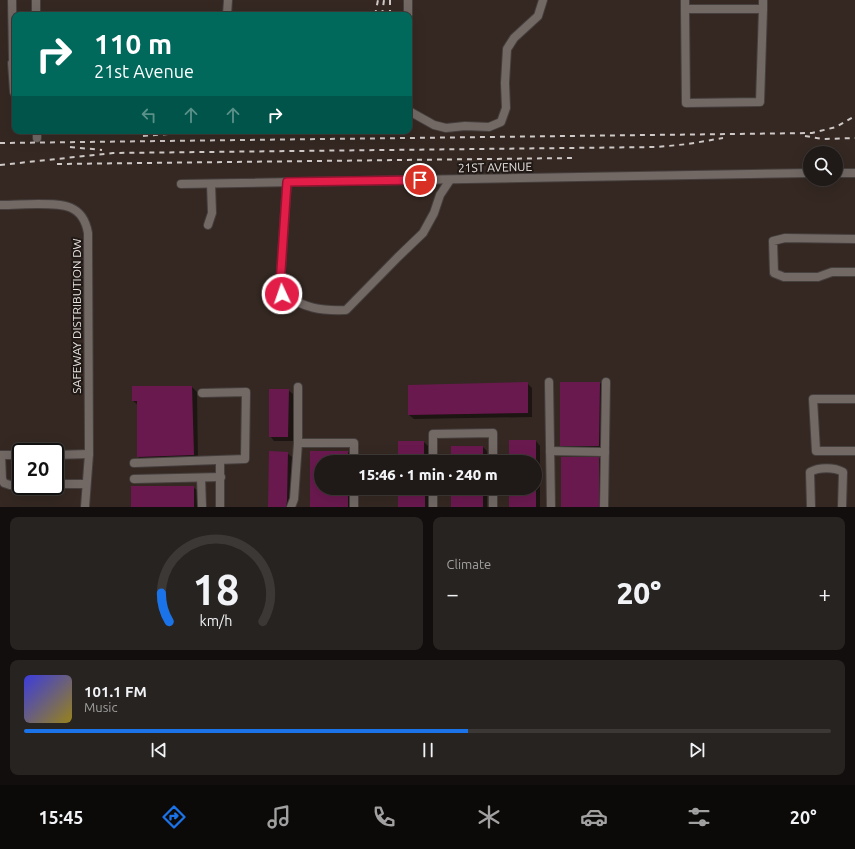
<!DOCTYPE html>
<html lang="en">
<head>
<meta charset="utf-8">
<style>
	:root { --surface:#1f1a17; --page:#272320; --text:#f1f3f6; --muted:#a1a1a1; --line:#3c3836; --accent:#1a73e8 }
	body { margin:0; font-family:Ubuntu,sans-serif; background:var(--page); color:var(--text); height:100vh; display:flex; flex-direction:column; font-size:15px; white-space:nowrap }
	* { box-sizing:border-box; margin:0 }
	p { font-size:13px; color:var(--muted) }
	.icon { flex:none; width:22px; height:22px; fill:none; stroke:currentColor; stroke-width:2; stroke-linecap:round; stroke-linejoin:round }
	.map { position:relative; height:507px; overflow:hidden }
	.details { display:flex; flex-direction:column; gap:10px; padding:10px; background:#110e0d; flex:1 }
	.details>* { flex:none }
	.guide { position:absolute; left:12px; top:12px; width:400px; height:122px; border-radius:8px; box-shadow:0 4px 16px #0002,0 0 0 1px var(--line); background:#00695c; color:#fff; overflow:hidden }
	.controls { position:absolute; left:803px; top:146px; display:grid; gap:8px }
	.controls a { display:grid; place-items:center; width:40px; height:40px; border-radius:50%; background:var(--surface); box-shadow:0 4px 16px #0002,0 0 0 1px var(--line); font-size:20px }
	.speed { position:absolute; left:12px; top:443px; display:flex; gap:8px; font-size:20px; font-weight:700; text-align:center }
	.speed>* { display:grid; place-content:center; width:52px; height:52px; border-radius:50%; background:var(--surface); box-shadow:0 4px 16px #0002,0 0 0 1px var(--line); line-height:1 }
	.speed .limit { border:2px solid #111; border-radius:6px; background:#fff; color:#111 }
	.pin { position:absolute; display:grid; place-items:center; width:34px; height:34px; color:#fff; margin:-17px; border:2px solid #fff; border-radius:50%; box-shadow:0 1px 4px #0007 }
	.me { position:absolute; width:44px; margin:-22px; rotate:357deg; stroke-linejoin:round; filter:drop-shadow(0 0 3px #0008) }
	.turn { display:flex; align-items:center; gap:14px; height:84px; padding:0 16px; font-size:18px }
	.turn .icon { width:52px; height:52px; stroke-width:2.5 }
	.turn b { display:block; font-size:28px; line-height:34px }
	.lanes { display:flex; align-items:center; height:38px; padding:0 16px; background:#0003; justify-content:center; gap:20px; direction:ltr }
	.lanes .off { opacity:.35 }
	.big { font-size:30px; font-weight:800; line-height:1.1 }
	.details .widget { flex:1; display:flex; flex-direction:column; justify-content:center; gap:6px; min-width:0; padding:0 14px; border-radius:8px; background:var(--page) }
	.details .dial { align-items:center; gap:0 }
	.dial svg { height:104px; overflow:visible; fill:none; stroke:var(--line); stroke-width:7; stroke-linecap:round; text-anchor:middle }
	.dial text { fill:var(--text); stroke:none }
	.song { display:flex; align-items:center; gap:12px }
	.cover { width:48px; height:48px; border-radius:6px; background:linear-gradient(135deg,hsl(240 70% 55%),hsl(50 70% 35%)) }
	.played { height:4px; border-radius:2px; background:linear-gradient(90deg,var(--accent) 55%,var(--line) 55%) }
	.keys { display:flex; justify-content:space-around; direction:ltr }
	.heat { display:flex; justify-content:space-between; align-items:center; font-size:22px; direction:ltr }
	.details .tiles { flex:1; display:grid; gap:10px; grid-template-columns:1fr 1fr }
	.widget:last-child { grid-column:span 2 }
	.trip { position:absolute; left:314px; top:455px; width:228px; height:40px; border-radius:20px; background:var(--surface); box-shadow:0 4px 16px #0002,0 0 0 1px var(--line); font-weight:800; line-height:40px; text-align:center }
	.tab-bar { display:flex; height:64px; justify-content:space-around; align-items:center; background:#0c0a09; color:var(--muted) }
	.tab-bar .icon { width:28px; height:28px }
	.tab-bar .selected { color:var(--accent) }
	.tab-bar b { font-size:18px; color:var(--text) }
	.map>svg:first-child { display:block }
</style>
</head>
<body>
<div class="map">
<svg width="855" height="507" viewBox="0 0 855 507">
	<rect width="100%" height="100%" fill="#29221f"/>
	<path fill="#352822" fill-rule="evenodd" d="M0,0h855v507h-855zM15,15h394v116h-394zM810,153h26v26h-26zM21,452h34v34h-34zM321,462h214v26h-214z"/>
	<g fill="#0007">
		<polygon points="527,383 532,388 532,417 414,419 409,415"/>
		<polygon points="561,383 600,383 605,388 604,451 566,450 561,445"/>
		<polygon points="192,387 197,392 198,460 143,461 138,457 138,405 133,401"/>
		<polygon points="288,390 293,394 293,441 274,441 270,436"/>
		<polygon points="536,441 540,446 540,507 510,507 510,488 535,488 535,462 510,462"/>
		<polygon points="424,442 428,446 428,462 399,462"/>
		<polygon points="483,447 487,451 487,462 452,462"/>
		<polygon points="311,452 348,452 352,457 352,462 321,462 321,488 352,488 352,507 311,507"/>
		<polygon points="287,453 292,457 291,507 269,507"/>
		<polygon points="599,458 603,463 603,507 562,507"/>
		<polygon points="193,487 198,491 198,507 132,507"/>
		<rect x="399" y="488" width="30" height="19"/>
		<rect x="452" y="488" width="35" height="19"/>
	</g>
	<g fill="#6a194f">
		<polygon points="528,382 528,413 408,415 408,385"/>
		<polygon points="560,382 600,382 599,446 560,446"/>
		<polygon points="132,386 192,386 194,455 137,457 137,401 132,401"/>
		<polygon points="269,389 289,389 288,437 269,437"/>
		<rect x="509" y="440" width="27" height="22"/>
		<rect x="398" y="441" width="26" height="21"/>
		<rect x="451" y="446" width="32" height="16"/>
		<polygon points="269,451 288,452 287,501 286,507 268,507"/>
		<polygon points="310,451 348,451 348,462 321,462 321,488 348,488 348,507 310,507"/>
		<rect x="561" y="457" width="38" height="50"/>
		<rect x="131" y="486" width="63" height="21"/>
		<rect x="398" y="488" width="27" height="19"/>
		<rect x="451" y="488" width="32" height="19"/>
		<rect x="509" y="488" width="27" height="19"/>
	</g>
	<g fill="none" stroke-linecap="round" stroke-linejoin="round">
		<defs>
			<g id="minor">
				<polyline points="12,0 13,61"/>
				<polyline points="36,0 36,15"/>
				<polyline points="408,0 408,15"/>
				<polyline points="685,0 685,9 763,9 763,0"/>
				<polyline points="685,9 686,103 760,102 763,9"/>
				<polyline points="227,15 228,0"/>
				<polyline points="15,60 13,61 12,63 14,92 15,94"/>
				<polyline points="409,111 434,125 446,128 465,126 489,127 501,122 506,108 505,83 507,49 514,38 538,16 543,0"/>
				<polyline points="37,131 37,138"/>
				<polyline points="836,173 855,173"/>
				<path d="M287,182l-7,103 2,9c24,14 37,17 64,16l52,-53 25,-24 11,-20 6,-18 10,-15"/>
				<polyline points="181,184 810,173"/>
				<path d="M0,205c13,0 25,-1 38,-1 25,0 45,0 50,29l1,221 -4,53"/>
				<polyline points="208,225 212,213 211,184"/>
				<polyline points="855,239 785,238 773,241 774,273 784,277 818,277 832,272 855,272"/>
				<polyline points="549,382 551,507"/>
				<polyline points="855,399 813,399 816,451 855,451"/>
				<polyline points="298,443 354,443 354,462"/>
				<polyline points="550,451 605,452"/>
				<polyline points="0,455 21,455"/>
				<polyline points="1,455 2,479 4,483 10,485 21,485"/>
				<polyline points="55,455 89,454"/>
				<polyline points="433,462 433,434 493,433 493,462"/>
				<polyline points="134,463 245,459 246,392 202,393"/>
				<polyline points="201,478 202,507"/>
				<polyline points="134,479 221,477"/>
				<polyline points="55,484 86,484"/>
				<polyline points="433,488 433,507"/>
				<polyline points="493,488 493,507"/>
				<polyline points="220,507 220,461"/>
				<polyline points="291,507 294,499 298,443 298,387"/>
				<polyline points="354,507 354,488"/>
				<polyline points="604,507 606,382"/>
				<path d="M811,507l-1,-35c9,-5 24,-5 33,0l-1,35"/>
			</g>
		</defs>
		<use href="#minor" stroke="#453f3d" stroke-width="10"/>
		<use href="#minor" stroke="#726965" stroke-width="8"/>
		<g stroke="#cec8c6" stroke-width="2" stroke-dasharray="5 5" stroke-linecap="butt">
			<polyline points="390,0 390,15"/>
			<polyline points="375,15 378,0"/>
			<polyline points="382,15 384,0"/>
			<polyline points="143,136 169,134 291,131"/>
			<polyline points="805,136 823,139 855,138"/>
			<polyline points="0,143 812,133 836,127 855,116"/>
			<polyline points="70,147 102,150"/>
			<polyline points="57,164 573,158"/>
			<polyline points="0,165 113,153 658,147 688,144 723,138"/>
		</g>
	</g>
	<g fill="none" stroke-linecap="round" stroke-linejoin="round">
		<defs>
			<polyline id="route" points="282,294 280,285 287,182 420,180"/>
		</defs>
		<use href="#route" stroke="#92132f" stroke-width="10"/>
		<use href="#route" stroke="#e11d48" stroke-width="7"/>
	</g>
	<g text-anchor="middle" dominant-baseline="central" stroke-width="4" stroke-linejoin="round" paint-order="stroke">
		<g font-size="12" fill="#e8e3e1" stroke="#201915">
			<text transform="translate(495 167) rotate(-1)">21ST AVENUE</text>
			<text transform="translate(76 316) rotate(-90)">SAFEWAY DISTRIBUTION DW</text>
		</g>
	</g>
</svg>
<div class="controls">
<a><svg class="icon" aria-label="search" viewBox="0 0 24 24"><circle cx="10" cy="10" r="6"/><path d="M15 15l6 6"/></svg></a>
</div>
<div class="speed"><div class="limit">20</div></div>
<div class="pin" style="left:420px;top:180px;background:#d93025"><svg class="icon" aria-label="arrive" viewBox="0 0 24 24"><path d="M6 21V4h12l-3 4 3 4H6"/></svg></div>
<svg class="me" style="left:282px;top:294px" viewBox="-20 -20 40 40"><circle r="17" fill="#e11d48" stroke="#fff" stroke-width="3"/><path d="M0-11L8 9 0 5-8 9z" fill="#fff"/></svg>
<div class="trip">15:46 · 1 min · 240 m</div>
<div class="guide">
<div class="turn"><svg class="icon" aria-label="right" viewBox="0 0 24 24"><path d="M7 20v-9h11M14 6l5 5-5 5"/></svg><div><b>110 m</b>21st Avenue</div></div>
<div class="lanes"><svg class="icon off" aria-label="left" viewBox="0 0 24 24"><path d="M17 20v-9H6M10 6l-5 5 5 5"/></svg><svg class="icon off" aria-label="ahead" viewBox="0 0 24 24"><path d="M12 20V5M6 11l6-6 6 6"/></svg><svg class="icon off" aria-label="ahead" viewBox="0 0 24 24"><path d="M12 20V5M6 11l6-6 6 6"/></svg><svg class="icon" aria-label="right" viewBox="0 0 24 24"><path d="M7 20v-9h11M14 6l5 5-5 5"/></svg></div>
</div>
</div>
<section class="details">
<div class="tiles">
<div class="widget dial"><svg viewBox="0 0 100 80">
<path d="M14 69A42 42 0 1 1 86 69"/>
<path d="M14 69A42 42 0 0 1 8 47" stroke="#1a73e8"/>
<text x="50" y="56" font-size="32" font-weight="700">18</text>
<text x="50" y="72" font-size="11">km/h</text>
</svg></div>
<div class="widget"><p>Climate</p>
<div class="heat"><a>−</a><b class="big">20°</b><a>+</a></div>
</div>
<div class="widget">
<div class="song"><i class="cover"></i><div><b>101.1 FM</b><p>Music</p></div></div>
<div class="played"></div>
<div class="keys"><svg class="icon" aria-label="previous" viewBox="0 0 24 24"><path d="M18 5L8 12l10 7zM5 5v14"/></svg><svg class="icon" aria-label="pause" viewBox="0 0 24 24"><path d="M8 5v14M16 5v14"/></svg><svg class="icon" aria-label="next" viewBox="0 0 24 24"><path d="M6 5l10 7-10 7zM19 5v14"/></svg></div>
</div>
</div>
</section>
<nav class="tab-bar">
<b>15:45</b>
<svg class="icon selected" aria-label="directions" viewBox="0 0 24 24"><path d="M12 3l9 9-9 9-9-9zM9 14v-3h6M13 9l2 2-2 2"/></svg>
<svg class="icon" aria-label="music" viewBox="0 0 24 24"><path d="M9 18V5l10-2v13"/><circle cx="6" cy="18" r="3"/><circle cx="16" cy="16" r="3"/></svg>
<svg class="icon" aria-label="phone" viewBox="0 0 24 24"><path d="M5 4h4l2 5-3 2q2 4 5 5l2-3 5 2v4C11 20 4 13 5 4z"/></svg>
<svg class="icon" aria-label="climate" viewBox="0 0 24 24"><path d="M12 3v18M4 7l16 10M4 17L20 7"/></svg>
<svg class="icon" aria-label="car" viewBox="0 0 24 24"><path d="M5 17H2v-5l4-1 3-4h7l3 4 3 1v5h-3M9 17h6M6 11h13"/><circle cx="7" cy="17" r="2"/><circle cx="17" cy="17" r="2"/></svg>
<svg class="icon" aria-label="filters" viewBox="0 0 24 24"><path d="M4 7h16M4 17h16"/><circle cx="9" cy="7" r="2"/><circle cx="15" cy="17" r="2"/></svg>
<b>20°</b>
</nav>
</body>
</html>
